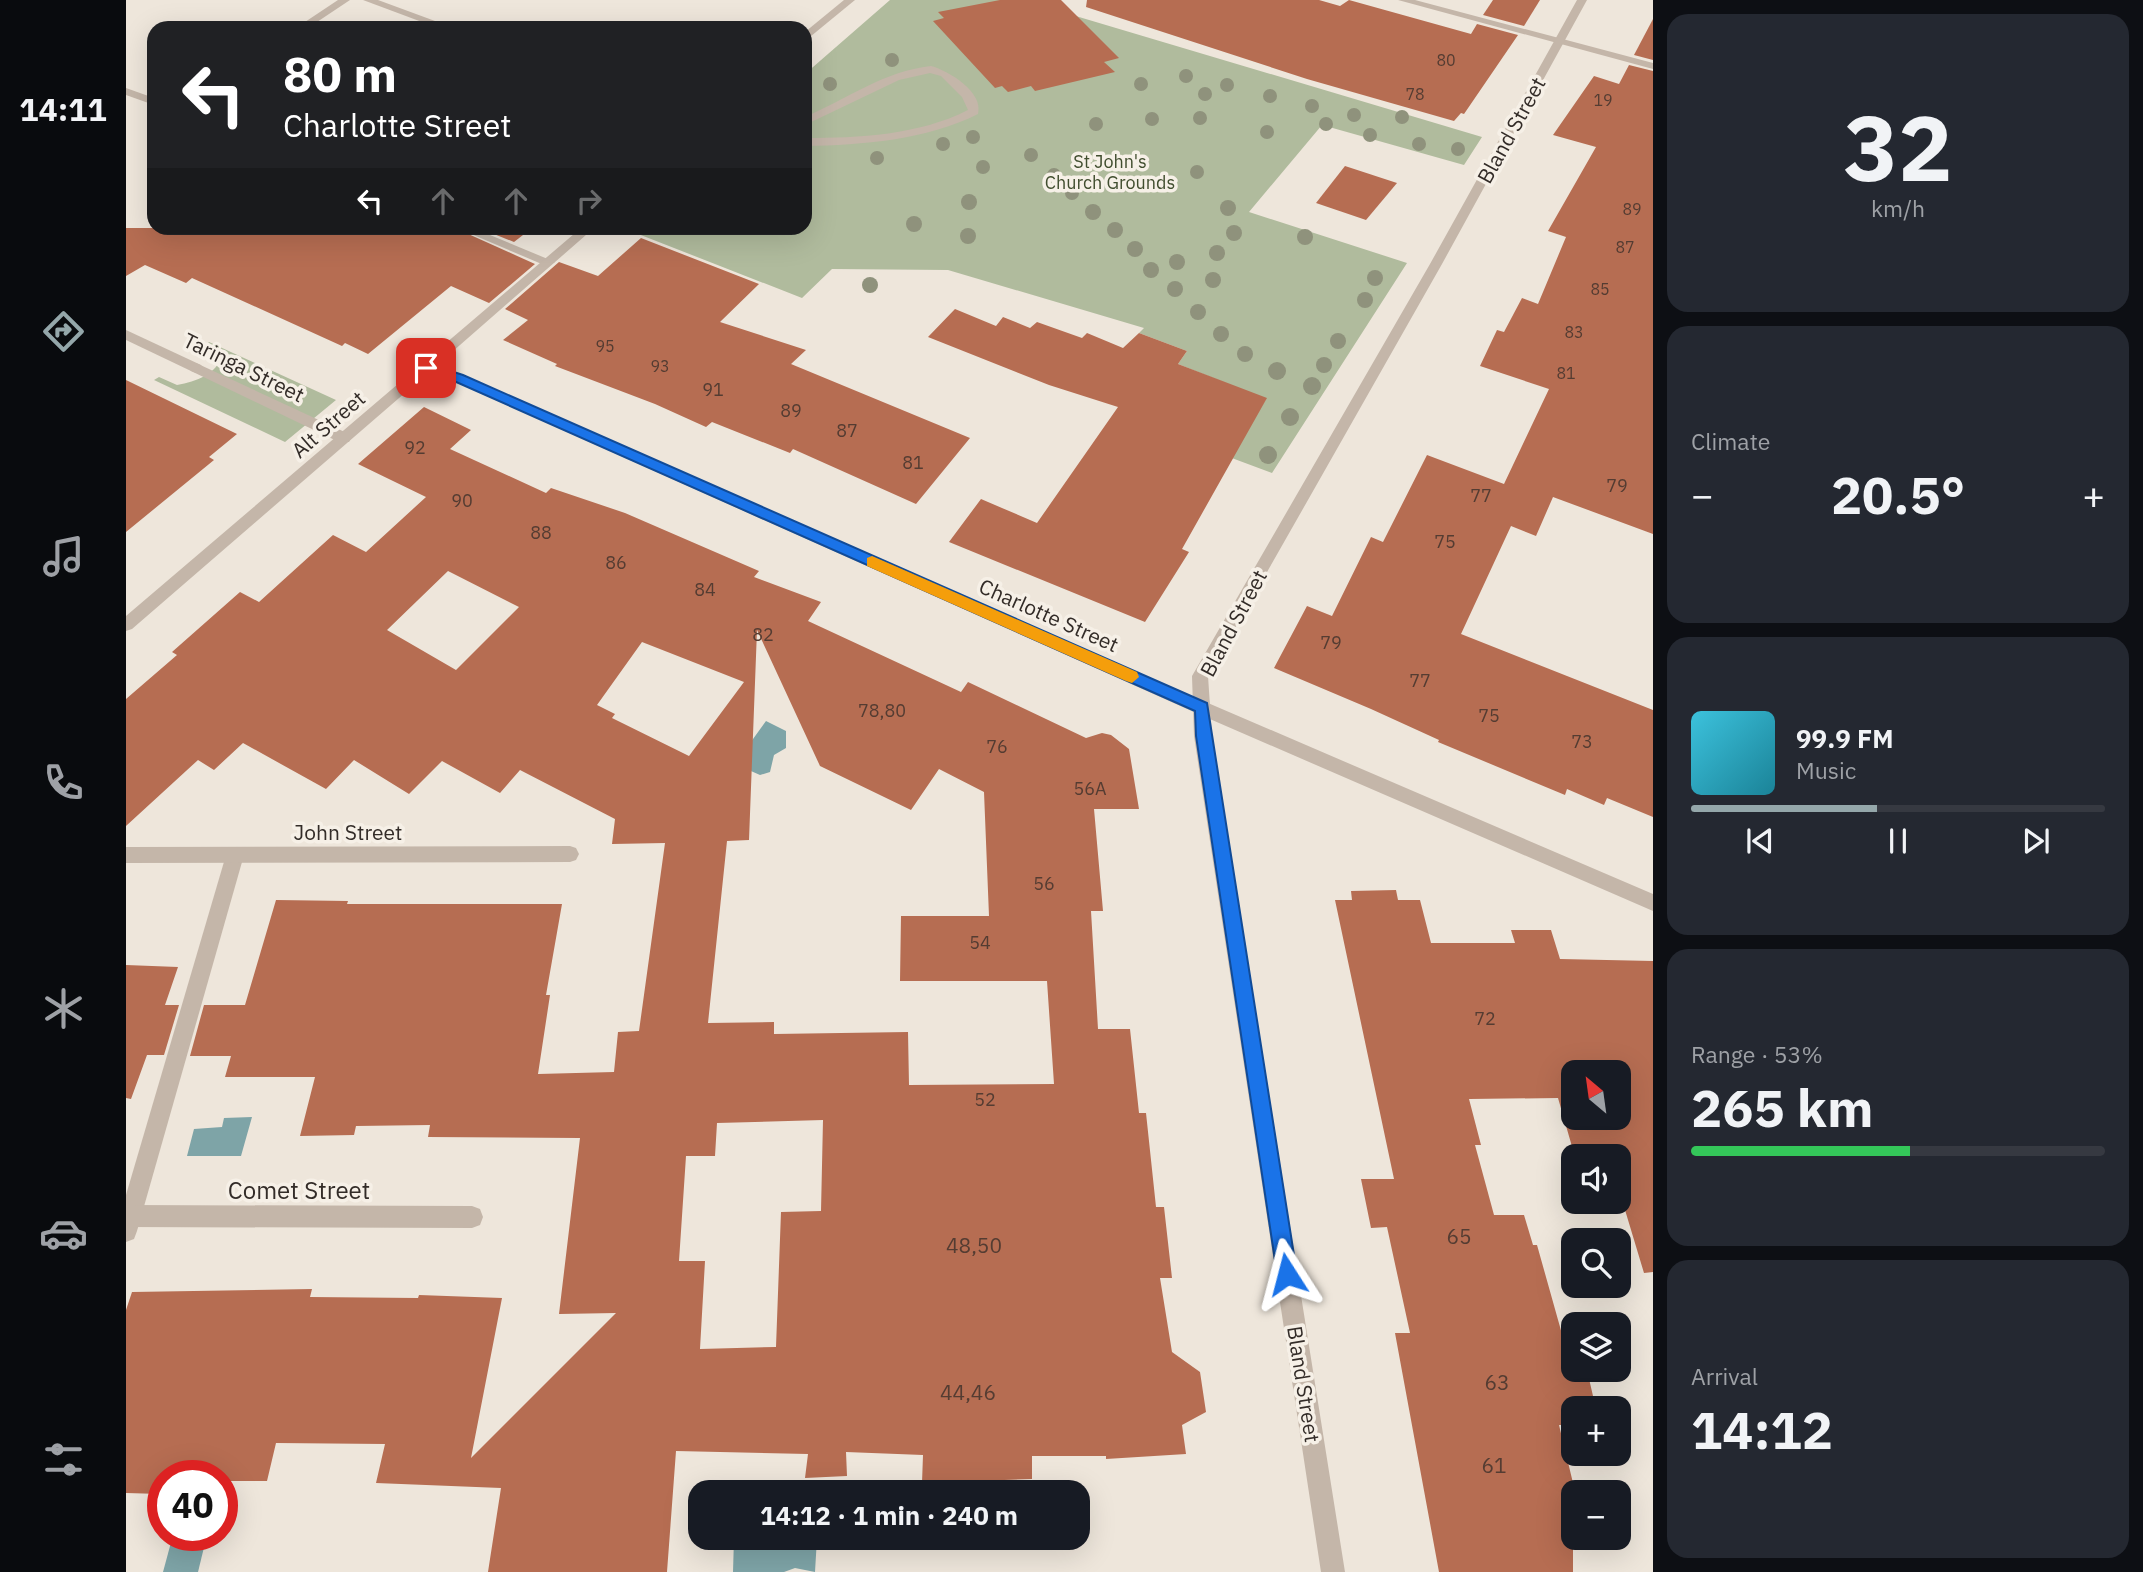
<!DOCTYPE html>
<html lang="en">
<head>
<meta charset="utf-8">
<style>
	:root { --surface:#171b24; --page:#242831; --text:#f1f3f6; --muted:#9ea1a6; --line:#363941; --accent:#94a7aa }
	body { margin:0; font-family:"IBM Plex Sans",sans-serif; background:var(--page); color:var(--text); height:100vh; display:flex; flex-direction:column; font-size:26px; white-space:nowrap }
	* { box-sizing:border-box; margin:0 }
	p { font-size:23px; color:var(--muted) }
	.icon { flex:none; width:38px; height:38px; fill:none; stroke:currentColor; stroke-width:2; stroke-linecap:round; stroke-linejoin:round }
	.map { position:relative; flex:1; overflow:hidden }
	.panel { display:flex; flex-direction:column; gap:14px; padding:14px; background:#0d0f14; width:490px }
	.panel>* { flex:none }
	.guide { position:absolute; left:21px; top:21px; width:665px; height:214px; border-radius:21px; box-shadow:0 7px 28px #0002; background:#202124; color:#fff; overflow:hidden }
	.needle { width:46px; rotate:331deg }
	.buttons { position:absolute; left:1435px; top:1060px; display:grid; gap:14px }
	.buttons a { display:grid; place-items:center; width:70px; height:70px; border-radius:14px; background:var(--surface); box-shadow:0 7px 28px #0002; font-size:35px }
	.speed { position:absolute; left:21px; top:1460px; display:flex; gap:14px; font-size:35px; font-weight:700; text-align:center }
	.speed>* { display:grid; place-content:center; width:91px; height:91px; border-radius:50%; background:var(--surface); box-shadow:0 7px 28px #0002; line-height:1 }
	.speed .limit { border:10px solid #d22; background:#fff; color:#111 }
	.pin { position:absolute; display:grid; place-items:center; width:60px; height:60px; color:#fff; margin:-30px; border-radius:14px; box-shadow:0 4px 10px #0006 }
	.me { position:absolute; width:77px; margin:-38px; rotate:351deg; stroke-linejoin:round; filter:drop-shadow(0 0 5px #0008) }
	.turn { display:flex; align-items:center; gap:24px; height:147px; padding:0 21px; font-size:32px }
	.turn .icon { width:91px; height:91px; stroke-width:2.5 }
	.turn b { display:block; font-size:49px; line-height:60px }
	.lanes { display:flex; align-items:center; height:66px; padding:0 21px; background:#0003; justify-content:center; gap:35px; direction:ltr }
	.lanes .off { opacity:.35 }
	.big { font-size:52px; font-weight:800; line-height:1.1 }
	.panel .widget { flex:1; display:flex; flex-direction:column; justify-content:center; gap:10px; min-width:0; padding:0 24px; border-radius:21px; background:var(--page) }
	.panel .dial { align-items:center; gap:0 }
	.dial b { font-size:91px; line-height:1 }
	.song { display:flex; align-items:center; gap:21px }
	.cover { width:84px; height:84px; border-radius:10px; background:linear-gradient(135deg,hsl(190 70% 55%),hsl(190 70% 35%)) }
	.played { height:7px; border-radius:4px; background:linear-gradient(90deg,var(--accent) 45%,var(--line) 45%) }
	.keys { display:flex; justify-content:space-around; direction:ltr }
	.heat { display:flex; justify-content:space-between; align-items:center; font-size:38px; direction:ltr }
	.charge { height:10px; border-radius:5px; background:linear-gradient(90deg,#34c759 53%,var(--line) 0) }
	.trip { position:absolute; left:562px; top:1480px; width:402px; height:70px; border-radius:21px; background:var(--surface); box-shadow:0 7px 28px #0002; font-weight:800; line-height:70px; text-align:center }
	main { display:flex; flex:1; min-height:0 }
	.menu { display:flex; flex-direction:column; width:126px; justify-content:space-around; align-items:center; background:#090b0e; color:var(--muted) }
	.menu .icon { width:49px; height:49px }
	.menu .active { color:var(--accent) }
	.menu b { font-size:32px; color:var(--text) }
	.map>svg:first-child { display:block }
</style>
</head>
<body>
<main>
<nav class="menu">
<b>14:11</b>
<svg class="icon active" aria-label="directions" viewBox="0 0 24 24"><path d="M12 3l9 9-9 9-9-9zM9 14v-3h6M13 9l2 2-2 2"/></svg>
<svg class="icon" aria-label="music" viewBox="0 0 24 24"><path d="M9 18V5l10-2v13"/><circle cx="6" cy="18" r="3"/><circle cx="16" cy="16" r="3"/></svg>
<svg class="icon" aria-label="phone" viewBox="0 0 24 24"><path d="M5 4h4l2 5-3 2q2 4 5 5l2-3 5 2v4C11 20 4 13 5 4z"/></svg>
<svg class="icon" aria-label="climate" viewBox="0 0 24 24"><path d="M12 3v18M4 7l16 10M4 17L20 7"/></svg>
<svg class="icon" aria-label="car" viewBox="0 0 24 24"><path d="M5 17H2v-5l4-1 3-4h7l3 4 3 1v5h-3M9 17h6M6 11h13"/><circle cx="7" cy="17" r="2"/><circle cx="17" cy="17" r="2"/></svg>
<svg class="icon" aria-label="filters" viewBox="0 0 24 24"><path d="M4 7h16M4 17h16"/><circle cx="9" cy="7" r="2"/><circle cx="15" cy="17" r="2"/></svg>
</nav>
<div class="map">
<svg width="1527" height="1572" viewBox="0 0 1527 1572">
	<rect width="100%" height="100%" fill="#eee6db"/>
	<g fill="#b0bb9d">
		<polygon points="764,0 896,0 1356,137 1338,165 1196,125 1123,212 1281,263 1146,473 1095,454 1125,424 1140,399 1052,364 1061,351 1013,333 1018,328 822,270 706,269 676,298 502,230 504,228 679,228 679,74"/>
		<path d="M83,342l127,58 -51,42 -131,-62 5,-3 18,8c20,-4 39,-10 46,-31l-17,-9z"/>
	</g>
	<g fill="#7ea4a7">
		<polygon points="640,721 660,731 660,748 648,755 644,772 634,775 609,764"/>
		<polygon points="126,1117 115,1156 61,1156 68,1129 96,1127 98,1118"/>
		<polygon points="47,1535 81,1535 72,1572 37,1572"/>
		<polygon points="608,1538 691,1538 689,1572 669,1568 658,1572 607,1572"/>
	</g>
	<g fill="#b66d52" fill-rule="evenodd">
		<polygon points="874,0 935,0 993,58 978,62 989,72 909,91 905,86 882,92 876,86 869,88 807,21 818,18 812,12"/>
		<polygon points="961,0 1193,0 1214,6 1223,0 1345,34 1351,24 1392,35 1338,114 1335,113 1328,121 1181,79 960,7"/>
		<polygon points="1367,0 1414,0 1398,26 1357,15"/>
		<polygon points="1527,19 1527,60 1508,55"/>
		<polygon points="1503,65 1527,71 1527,534 1427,497 1410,536 1385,526 1335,634 1527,710 1527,817 1481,798 1478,805 1441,789 1439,795 1312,742 1313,740 1245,709 1148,668 1181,606 1206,616 1245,537 1257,542 1301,455 1378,484 1423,389 1354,366 1371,330 1378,332 1396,298 1412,304 1440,237 1422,231 1470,147 1427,135 1468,76 1493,84"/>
		<polygon points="1219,166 1271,183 1240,220 1190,203"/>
		<polygon points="0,228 329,228 409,264 363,303 325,286 242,354 219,343 216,346 66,278 60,283 19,265 0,276"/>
		<polygon points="353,228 406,228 388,242"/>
		<polygon points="515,238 633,284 594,322 680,350 665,364 844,438 790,504 667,449 664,453 586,422 580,427 529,404 429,366 431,364 377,340 402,320 379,309 433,262 472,276"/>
		<polygon points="829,309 870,326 877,317 904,328 911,322 956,338 961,333 997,348 1013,333 1061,351 1052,364 1141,398 1056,549 1063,552 1019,622 823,542 855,499 911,523 992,407 923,385 802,337"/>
		<polygon points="0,380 111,434 83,457 88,460 0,532"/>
		<path d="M298,407l47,23 -21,19 96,44 5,-5 74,25 134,58 -5,6 67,25 -13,19 153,71 7,-10 118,56 16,-5 9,2 18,14 10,60h-45l9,102h-12l7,118h32l9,84h7l10,94h8l8,71h-12l12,74 28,20 6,40 -24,13 4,29 -80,5v-3h-74v23l-110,4 1,-28 -77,-3 1,24 -42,2 3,-24 -132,-3 -9,121h-179l13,-84 -125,-5 9,-39 -109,-1 -9,38h-45v-6h-59l-2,19 -35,-1v-183l6,-18 180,-3 -2,8 108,1 1,-3 83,3 -31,160 145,-145 -57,1 21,-176 -152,-1 2,-12 -74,1 -2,9 -54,1 15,-59h-90l6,-21h-41l14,-51h41l31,-105 72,1 -1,3h215l-16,91h4l-12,79 76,-2 4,-40 21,-1 26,-188 -53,1 3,-25 -95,-49 -20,23 -58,-32 -33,33 -55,-34 -28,29 -83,-46 -29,27 -16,-10 -72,66v-127l51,-44 -5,-3 68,-60 19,10 74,-67 33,17 60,-55 -68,-33zM322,571l71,36 -63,63 -69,-40zM631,630l63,136 91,44 28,-41 45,23 5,124h-88l-1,65h147l7,103 -145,1 -1,-53 -134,2v-12l-66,1 19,-182 22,-1zM516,642l102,40 -55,74 -77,-38 3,-4 -18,-9zM697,1120l-2,91 -40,1 -5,135 -76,2 5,-88h-26l7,-105h29l2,-33z"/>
		<path d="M1270,890l2,10h22l11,43h84l-4,-13h40l9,29 93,2v311l-9,1 -25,-83v-33h-44l-17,-59 -89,1 12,46h-6l19,70h30l9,30h4l25,89h11v36h14l9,39h-23v16h-14l14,58v89h-134l-44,-239h15l-23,-106 -16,1 -10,-49h33l-59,-279h17l-1,-9zM1447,1073h46v45h-46z"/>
		<polygon points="0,965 52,967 39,1005 53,1005 38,1055 21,1055 5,1099 0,1098"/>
	</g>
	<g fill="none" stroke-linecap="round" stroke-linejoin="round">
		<g fill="#c4b6a9" fill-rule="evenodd">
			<polygon points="212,0 224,0 182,28 170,28"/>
			<path d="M805,66c18,5 53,26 47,48 -52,26 -115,31 -173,32v-8c54,0 114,-3 163,-28l-6,-13 -21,-21 -11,-3 -31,7 -94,45v-8c42,-18 79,-46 126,-51z"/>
			<polygon points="0,88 28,98 28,105 0,95"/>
			<polygon points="331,228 347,228 429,262 423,266 418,265"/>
			<polygon points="109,847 115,849 118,855 11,1231 8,1239 0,1242 0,1195 100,855 103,849"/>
		</g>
		<polygon fill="#c4b6a9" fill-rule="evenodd" points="70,363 223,434 225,438 223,442 213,442 65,371 63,368"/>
		<g fill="#c4b6a9" fill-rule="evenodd">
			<polygon points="237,0 252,0 328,28 312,28"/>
			<polygon points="718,0 729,0 679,41 679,32"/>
			<polygon points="1272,0 1289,0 1527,63 1527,69"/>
			<polygon points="455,228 468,228 310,366 337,375 1082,703 1527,894 1527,911 1070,713 327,381 302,373 6,629 0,631 0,616"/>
			<polygon points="0,330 75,365 77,368 70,373 65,371 0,340"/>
			<polygon points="444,846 450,848 453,854 450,860 444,862 0,863 0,847"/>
			<polygon points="0,1205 346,1206 354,1209 357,1217 354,1225 346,1228 0,1227"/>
		</g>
		<polygon fill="#c4b6a9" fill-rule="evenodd" points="1451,0 1461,0 1316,264 1082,676 1086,736 1219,1572 1195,1572 1068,736 1066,676 1304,264"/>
	</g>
	<g fill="#8f927c">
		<circle cx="766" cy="60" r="7"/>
		<circle cx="1060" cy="76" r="7"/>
		<circle cx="704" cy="84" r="7"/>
		<circle cx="1015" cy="84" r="7"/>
		<circle cx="1101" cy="85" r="7"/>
		<circle cx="1079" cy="94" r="7"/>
		<circle cx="1144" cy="96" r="7"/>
		<circle cx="1186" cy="106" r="7"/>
		<circle cx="1228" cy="115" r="7"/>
		<circle cx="1276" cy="117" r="7"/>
		<circle cx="1074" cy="118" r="7"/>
		<circle cx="1026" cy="119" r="7"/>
		<circle cx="970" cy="124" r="7"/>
		<circle cx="1200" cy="124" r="7"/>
		<circle cx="1141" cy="132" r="7"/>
		<circle cx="1244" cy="135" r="7"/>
		<circle cx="847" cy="137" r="7"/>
		<circle cx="817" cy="144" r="7"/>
		<circle cx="1293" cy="144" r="7"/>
		<circle cx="1332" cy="149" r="7"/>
		<circle cx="905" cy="155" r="7"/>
		<circle cx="751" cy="158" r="7"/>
		<circle cx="857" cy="167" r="7"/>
		<circle cx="1071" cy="172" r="7"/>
		<circle cx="928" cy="175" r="7"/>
		<circle cx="994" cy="186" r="7"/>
		<circle cx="946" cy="193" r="7"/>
		<circle cx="843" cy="202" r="8"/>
		<circle cx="1102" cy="208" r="8"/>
		<circle cx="967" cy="212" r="8"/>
		<circle cx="788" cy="224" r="8"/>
		<circle cx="989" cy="230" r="8"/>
		<circle cx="1108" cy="233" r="8"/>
		<circle cx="842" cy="236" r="8"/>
		<circle cx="1179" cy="237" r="8"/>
		<circle cx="1009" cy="249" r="8"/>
		<circle cx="1091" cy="253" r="8"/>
		<circle cx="1051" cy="262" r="8"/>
		<circle cx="1025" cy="270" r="8"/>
		<circle cx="1249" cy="278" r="8"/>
		<circle cx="1087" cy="280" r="8"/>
		<circle cx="744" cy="285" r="8"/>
		<circle cx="1049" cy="289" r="8"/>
		<circle cx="1239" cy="300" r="8"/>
		<circle cx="1072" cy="312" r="8"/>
		<circle cx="1095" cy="334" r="8"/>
		<circle cx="1212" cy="341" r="8"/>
		<circle cx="1119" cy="354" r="8"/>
		<circle cx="1198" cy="365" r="8"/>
		<circle cx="1151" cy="371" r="9"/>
		<circle cx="1186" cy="386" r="9"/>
		<circle cx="1164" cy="417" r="9"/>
		<circle cx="1142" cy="455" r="9"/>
	</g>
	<polygon fill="#1a73e8" stroke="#114b97" stroke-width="2" points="300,363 337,375 1081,703 1171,1274 1168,1281 1161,1284 1154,1281 1151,1274 1070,736 1069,711 328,381 296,371 294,368"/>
	<polygon fill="#f59e0b" points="746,556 1011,672 1013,677 1006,683 1000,681 741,566 741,558"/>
	<g text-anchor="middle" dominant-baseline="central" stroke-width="7" stroke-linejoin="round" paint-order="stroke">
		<g font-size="16" fill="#543c32">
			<text x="1320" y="60">80</text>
			<text x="1289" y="94">78</text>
			<text x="1477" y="100">19</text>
			<text x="1506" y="209">89</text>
			<text x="1499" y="247">87</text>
			<text x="1474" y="289">85</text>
			<text x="1448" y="332">83</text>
			<text x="479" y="346">95</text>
			<text x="534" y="366">93</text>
			<text x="1440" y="373">81</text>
		</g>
		<g font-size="18" fill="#414e2f" stroke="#f6f0e7">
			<text x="984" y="161">St John's<tspan x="984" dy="21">Church Grounds</tspan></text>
		</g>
		<g font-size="18" fill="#543c32">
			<text x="587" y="389">91</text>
			<text x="665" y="410">89</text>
			<text x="721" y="430">87</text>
			<text x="289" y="447">92</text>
			<text x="787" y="462">81</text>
			<text x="1491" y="485">79</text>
			<text x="1355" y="495">77</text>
			<text x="336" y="500">90</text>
			<text x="415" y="532">88</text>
			<text x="1319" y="541">75</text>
			<text x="490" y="562">86</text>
			<text x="579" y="589">84</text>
			<text x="637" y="634">82</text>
			<text x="1205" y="642">79</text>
			<text x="1294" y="680">77</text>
			<text x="756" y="710">78,80</text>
			<text x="1363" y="715">75</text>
			<text x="1456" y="741">73</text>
			<text x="871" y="746">76</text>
			<text x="964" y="788">56A</text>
			<text x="918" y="883">56</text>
			<text x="854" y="942">54</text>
			<text x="1359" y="1018">72</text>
			<text x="859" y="1099">52</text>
		</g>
		<g font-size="21" fill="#332c28" stroke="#f6f0e7">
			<text transform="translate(1385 130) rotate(-61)">Bland Street</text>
			<text transform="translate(118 367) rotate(26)">Taringa Street</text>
			<text transform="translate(202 424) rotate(-41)">Alt Street</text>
			<text transform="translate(923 615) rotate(24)">Charlotte Street</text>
			<text transform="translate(1107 623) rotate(-62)">Bland Street</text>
			<text x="222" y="832">John Street</text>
			<text transform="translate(1178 1384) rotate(81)">Bland Street</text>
		</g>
		<g font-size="21" fill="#543c32">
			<text x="1333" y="1236">65</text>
			<text x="848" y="1245">48,50</text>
			<text x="1371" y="1382">63</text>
			<text x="842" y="1392">44,46</text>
			<text x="1368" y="1465">61</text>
		</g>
		<g font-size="24" fill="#332c28" stroke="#f6f0e7">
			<text x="173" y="1190">Comet Street</text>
		</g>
	</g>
</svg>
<div class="buttons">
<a><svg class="needle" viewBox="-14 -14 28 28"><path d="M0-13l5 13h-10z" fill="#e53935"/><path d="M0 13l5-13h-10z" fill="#9ea1a6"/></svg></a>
<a><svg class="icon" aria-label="sound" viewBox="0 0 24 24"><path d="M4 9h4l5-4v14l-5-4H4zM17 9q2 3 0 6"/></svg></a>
<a><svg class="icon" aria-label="search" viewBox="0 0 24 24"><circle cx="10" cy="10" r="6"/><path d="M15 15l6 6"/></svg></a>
<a><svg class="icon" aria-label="layers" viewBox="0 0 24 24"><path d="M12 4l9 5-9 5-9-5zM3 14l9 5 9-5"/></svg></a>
<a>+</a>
<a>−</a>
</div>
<div class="speed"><div class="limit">40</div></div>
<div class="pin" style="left:300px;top:368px;background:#d93025"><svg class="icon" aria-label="arrive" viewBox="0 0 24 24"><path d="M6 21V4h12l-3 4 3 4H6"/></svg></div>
<svg class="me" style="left:1161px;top:1274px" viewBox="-20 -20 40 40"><path d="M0-17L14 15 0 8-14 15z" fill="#1a73e8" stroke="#fff" stroke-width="4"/></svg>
<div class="trip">14:12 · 1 min · 240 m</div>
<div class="guide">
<div class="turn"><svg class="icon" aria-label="left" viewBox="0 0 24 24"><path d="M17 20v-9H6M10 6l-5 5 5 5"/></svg><div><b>80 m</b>Charlotte Street</div></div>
<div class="lanes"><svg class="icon" aria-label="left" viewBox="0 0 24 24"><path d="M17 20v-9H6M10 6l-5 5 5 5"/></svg><svg class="icon off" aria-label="ahead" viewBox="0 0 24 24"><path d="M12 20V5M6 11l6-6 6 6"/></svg><svg class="icon off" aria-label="ahead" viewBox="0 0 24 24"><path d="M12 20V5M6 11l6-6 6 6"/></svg><svg class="icon off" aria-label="right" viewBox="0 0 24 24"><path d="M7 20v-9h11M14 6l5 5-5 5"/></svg></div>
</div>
</div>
<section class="panel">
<div class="widget dial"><b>32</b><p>km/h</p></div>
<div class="widget"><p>Climate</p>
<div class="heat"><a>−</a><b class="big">20.5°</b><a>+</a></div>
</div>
<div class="widget">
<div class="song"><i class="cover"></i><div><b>99.9 FM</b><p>Music</p></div></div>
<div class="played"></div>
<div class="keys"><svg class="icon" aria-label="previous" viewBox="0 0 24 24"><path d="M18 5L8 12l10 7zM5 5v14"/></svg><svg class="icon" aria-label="pause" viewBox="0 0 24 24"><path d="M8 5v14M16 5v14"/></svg><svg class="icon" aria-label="next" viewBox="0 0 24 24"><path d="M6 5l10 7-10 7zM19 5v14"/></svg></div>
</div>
<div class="widget"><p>Range · 53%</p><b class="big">265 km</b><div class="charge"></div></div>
<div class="widget"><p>Arrival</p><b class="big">14:12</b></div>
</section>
</main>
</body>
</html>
